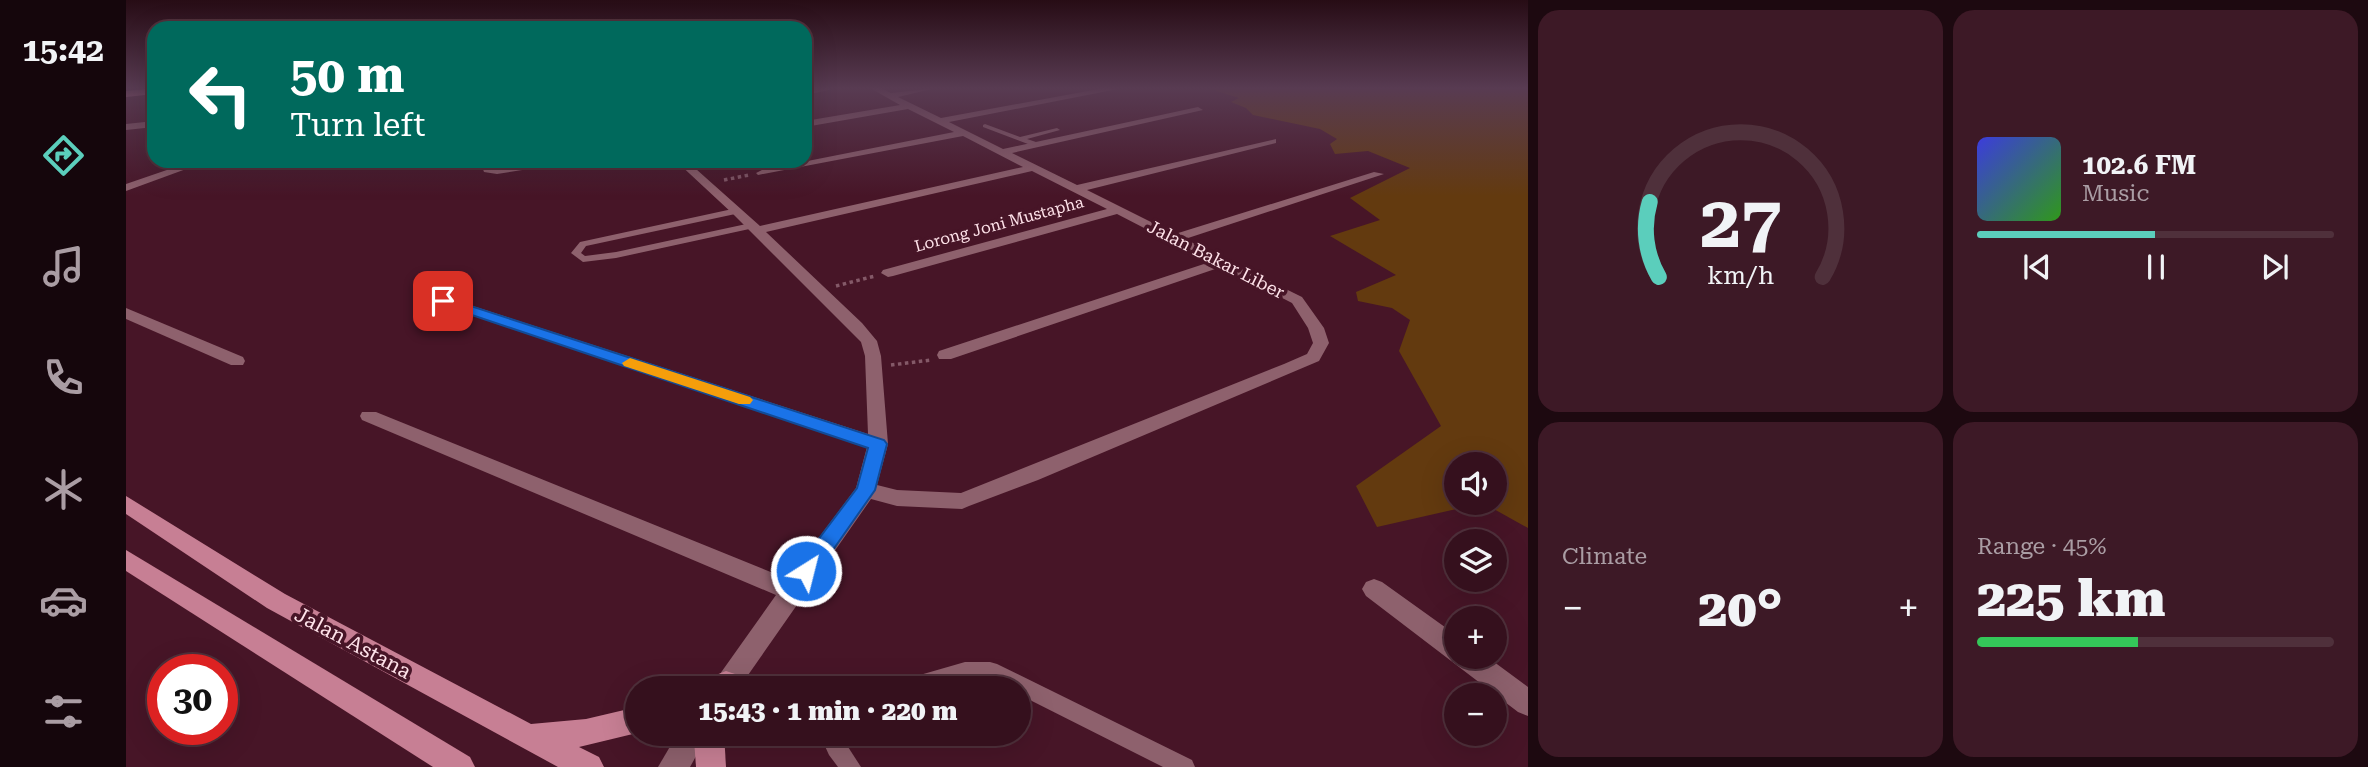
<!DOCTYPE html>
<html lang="en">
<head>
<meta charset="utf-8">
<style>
	:root { --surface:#35101d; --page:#3d1926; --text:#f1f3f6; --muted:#aa9da4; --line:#4f303b; --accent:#5bcebc }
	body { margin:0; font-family:"Roboto Serif",serif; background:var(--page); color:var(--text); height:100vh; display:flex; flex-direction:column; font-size:26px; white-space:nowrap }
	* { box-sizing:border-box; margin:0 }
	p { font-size:23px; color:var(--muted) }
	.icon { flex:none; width:38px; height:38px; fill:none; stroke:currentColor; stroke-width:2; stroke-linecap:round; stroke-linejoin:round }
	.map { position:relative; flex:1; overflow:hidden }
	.details { display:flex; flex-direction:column; gap:10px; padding:10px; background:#1d0910; width:840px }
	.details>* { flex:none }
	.top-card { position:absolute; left:21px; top:21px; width:665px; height:147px; border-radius:21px; box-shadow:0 7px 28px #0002,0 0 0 2px var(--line); background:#00695c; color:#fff; overflow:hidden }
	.fabs { position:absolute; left:1318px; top:452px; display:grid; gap:14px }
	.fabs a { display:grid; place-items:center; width:63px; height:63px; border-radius:50%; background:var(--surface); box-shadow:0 7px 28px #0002,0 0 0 2px var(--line); font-size:35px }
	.speed { position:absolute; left:21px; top:654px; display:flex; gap:14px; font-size:35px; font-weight:700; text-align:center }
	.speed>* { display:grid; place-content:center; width:91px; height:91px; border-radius:50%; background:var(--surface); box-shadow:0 7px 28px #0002,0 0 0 2px var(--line); line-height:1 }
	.speed .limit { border:10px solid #d22; background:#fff; color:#111 }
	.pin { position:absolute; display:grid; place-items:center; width:60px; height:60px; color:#fff; margin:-30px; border-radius:14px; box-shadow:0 4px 10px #0006 }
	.me { position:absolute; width:77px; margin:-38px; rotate:36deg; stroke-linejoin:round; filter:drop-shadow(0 0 5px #0008) }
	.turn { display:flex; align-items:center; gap:24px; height:147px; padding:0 28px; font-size:32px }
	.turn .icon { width:91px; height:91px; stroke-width:2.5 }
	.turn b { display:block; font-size:49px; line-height:60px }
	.big { font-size:52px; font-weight:800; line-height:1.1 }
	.details .widget { flex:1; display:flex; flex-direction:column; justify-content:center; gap:10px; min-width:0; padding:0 24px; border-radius:21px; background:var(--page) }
	.details .dial { align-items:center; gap:0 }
	.dial svg { height:182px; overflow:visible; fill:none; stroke:var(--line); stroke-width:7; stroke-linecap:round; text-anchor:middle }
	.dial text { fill:var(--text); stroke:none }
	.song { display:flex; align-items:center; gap:21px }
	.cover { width:84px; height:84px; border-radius:10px; background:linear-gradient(135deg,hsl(240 70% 55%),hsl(110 70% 35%)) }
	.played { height:7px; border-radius:4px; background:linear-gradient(90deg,var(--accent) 50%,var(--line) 50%) }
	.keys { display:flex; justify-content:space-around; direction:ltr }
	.heat { display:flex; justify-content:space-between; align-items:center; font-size:38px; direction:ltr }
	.charge { height:10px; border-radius:5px; background:linear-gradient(90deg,#34c759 45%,var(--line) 0) }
	.details .tiles { flex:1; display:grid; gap:10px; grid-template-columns:repeat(2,1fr) }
	.trip { position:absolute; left:499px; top:676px; width:406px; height:70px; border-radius:35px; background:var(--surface); box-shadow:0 7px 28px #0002,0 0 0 2px var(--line); font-weight:800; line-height:70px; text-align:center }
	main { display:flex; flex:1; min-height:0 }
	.menu { display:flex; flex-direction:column; width:126px; justify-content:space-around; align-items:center; background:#15060c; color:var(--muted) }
	.menu .icon { width:49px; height:49px }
	.menu .current { color:var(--accent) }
	.menu b { font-size:32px; color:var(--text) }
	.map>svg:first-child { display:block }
</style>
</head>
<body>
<main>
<nav class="menu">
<b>15:42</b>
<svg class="icon current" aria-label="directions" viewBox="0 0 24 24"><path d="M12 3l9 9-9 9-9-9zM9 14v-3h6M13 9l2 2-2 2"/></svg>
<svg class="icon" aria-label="music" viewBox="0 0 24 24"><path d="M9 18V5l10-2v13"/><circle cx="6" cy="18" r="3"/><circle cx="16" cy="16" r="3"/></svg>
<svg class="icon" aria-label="phone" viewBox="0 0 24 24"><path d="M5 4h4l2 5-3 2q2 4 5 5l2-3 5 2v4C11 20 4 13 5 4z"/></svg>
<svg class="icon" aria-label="climate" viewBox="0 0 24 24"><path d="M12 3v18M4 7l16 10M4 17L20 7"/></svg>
<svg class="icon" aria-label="car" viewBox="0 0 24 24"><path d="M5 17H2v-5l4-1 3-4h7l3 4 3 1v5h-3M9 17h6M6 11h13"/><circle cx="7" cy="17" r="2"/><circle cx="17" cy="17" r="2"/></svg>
<svg class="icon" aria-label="filters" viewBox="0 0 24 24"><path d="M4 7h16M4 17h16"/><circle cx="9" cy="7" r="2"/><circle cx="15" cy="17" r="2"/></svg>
</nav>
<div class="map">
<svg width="1402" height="767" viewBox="0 0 1402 767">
	<rect width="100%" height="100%" fill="#471527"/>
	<path fill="#633a0f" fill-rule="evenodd" d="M1081,88h321v440l-45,-25 -106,24 -21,-41 85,-60 -42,-75 11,-31 -18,-12 -34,-7 -2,-9 40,-17 -66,-39 50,-16 -30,-22 60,-30 -42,-17 -33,3 -5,-10 7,-5 -17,-10 -67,-14 -7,-7 -15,-6 8,-4zM1330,464h38v38h-38z"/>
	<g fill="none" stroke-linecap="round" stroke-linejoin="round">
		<g stroke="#845968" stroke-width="3.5" stroke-dasharray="3.5 3.5" stroke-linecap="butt">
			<polyline points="598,180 623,175"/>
			<polyline points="710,286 749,276"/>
			<polyline points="765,365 805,360"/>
		</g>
		<g fill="#8e616d" fill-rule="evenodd">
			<polygon points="859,124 894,137 931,128 934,130 901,139 913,143 914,145 910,147 857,127 857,125"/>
			<polygon points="354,161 362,161 364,168 371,170 426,161 444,161 440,163 371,174 358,172"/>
			<polygon points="611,208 615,211 614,213 460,246 455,253 459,256 490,252 625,223 629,226 628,228 490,258 457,262 445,253 454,242"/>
			<polygon points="839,662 864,662 871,664 1066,760 1069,767 1037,767 892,694 892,688 881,688 862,678 839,678 809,688 771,688 773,682 780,679"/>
			<polygon points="693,733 713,733 735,767 712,767 703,755"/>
		</g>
		<g fill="#8e616d" fill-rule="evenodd">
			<polygon points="704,88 703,90 679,95 679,89"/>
			<path d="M744,88h11l10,5 45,-5 -38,9 43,21 163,-30 14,1 -169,33 54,27 195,-42 5,3 -191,43 65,32 199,-46v4l-189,47 88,44 199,-62 10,2 -199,65 117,58 22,31 5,15 -10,18 -281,119 -69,26 -7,3 -65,-3 -26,-7 -132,189h-29l66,-93 -414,-175 -2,-4 2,-4h14l412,167 68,-91 11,-41 -429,-143 -2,-3 2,-3h10l420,136 -3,-78 -4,-14 -128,-128 -57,-53h11l73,65 263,-59 -60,-31 -205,39 -2,-2 6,-3 192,-38 -46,-23 -103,18v-6l95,-16zM906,171l75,38 -224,61 -2,3 7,4 5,-1 224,-62 93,48 -271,89 -2,4 2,4h12l270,-92 71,36 16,25 5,15 -6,11 -23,10 -323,129 -64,-3 -20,-5 11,-41 -7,-88 -4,-15 -15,-18 -96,-91z"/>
			<polygon points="28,121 28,127 0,130 0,124"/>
			<polygon points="67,161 82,161 0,191 0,184"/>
			<polygon points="0,308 117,357 119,361 117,365 105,365 0,319"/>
			<polygon points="1248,579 1256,582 1330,635 1330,656 1360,656 1402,687 1402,716 1392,712 1240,596 1236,589 1240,582"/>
			<polygon points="552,733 583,733 564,767 532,767"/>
		</g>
		<g fill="#c77f94" fill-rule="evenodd">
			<polygon points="0,496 159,594 405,724 460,719 511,707 511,733 453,747 473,757 478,767 432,767 141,608 0,514"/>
			<polygon points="0,550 344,757 349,767 307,767 0,571"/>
			<polygon points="600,671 609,674 613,683 611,688 576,688 580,679"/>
			<polygon points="570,733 598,733 600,767 570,767 568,739"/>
		</g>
		<polygon fill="#f397b1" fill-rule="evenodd" points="28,88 28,94 0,97 0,91"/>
	</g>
	<linearGradient id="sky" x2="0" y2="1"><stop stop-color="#270c15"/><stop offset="0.45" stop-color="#583b52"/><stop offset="1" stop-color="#583b52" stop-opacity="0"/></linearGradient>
	<rect width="1402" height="196" fill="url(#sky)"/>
	<polygon fill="#1a73e8" stroke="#114b97" stroke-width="2" points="317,297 758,440 761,444 749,490 688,577 680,579 673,577 670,571 673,565 731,488 742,448 313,304 311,301"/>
	<polygon fill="#f59e0b" points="504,358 624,397 627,400 624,404 613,404 498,366 496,363"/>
	<g text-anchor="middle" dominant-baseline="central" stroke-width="7" stroke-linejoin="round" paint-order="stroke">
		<g font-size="16" fill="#fee2e9" stroke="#471527">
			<text transform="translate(873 224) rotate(-15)">Lorong Joni Mustapha</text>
		</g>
		<g font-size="18" fill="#fee2e9" stroke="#471527">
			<text transform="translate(1090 259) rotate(27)">Jalan Bakar Liber</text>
		</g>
		<g font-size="21" fill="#fee2e9" stroke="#471527">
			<text transform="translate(227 643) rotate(28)">Jalan Astana</text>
		</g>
	</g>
</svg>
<div class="fabs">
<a><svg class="icon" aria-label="sound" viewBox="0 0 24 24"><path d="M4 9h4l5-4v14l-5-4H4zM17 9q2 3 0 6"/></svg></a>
<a><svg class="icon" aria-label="layers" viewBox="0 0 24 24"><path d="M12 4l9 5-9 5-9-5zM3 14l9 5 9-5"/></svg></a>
<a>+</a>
<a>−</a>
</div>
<div class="speed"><div class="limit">30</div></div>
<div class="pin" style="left:317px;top:301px;background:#d93025"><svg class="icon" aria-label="arrive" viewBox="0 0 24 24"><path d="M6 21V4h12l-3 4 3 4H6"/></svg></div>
<svg class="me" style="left:680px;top:571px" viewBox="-20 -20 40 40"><circle r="17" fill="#1a73e8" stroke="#fff" stroke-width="3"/><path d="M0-11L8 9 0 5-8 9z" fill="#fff"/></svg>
<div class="trip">15:43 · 1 min · 220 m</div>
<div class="top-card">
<div class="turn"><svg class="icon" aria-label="left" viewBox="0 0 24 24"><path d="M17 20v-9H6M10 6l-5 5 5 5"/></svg><div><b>50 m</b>Turn left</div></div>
</div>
</div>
<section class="details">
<div class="tiles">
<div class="widget dial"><svg viewBox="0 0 100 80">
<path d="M14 69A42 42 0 1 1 86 69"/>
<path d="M14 69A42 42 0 0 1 10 36" stroke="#5bcebc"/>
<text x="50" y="56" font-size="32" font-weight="700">27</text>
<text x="50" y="72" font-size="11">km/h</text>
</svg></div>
<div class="widget">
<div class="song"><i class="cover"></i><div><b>102.6 FM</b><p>Music</p></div></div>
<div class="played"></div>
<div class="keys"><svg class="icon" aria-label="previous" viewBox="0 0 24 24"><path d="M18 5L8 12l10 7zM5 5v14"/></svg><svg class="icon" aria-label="pause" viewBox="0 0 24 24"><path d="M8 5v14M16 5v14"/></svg><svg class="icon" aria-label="next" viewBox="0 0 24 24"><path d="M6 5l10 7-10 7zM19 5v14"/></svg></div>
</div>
<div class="widget"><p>Climate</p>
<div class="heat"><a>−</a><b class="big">20°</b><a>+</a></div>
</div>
<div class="widget"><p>Range · 45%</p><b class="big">225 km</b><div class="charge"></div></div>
</div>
</section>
</main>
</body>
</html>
